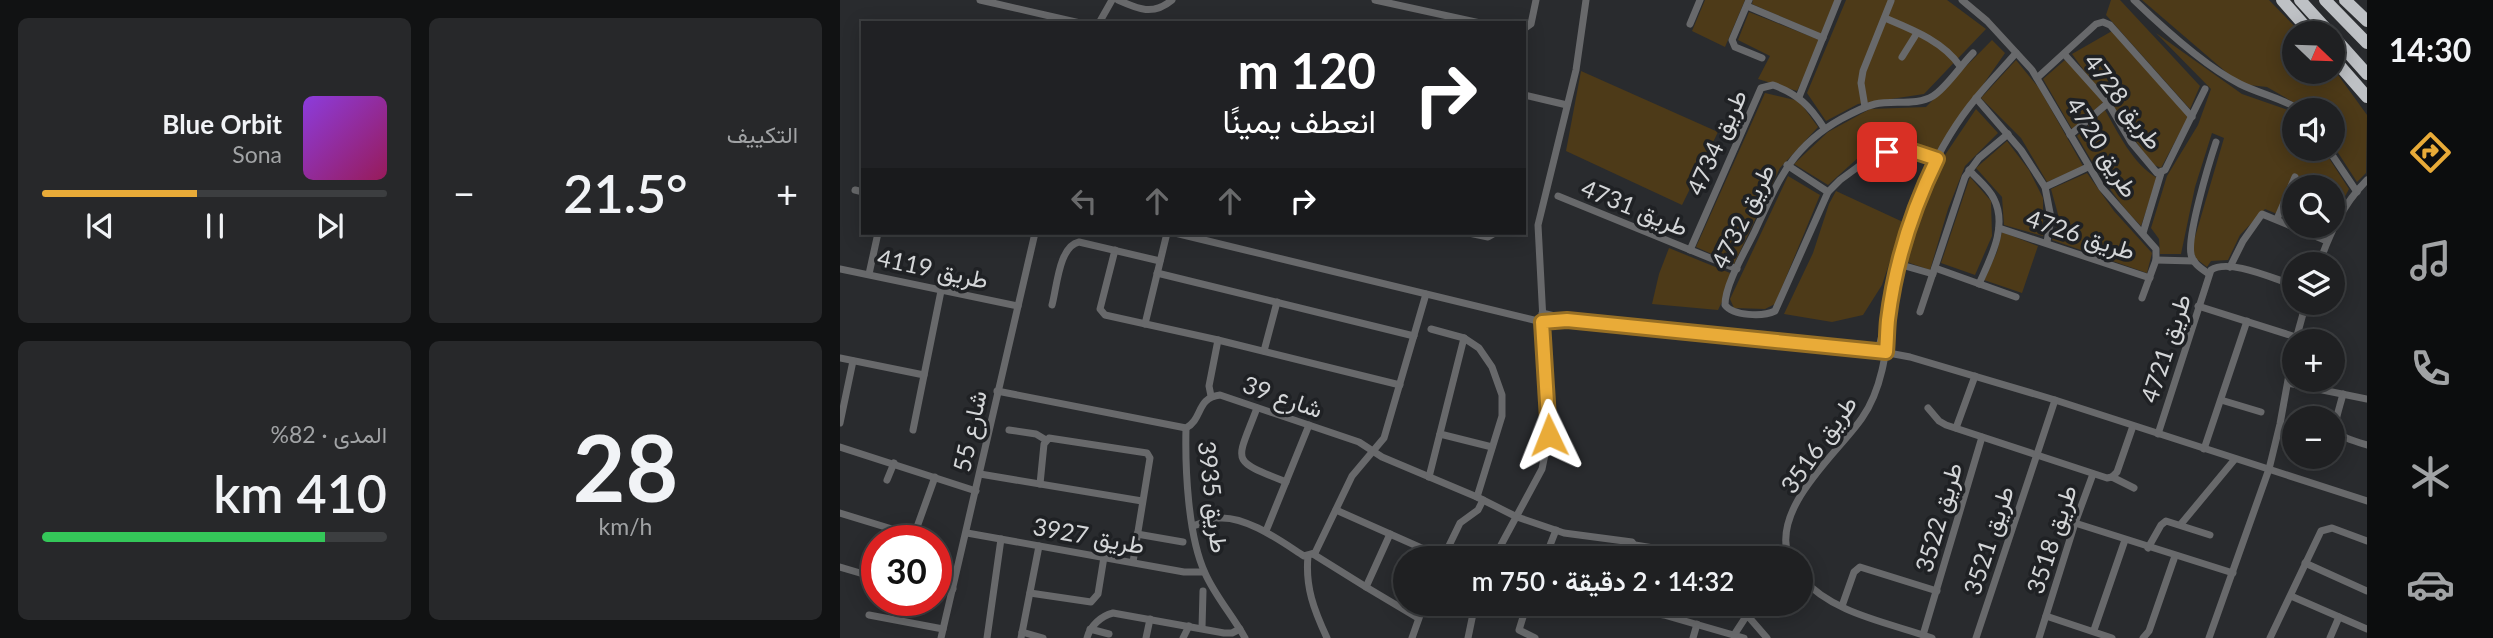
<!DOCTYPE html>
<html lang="ar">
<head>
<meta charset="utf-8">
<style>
	:root { --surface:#1f2022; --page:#27282a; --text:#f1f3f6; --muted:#a1a3a5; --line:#3c3e40; --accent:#e9ab38 }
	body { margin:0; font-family:Lato,Vazirmatn,sans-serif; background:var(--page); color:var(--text); direction:rtl; height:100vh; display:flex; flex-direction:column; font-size:26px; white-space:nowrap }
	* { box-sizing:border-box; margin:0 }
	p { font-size:23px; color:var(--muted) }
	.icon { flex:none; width:38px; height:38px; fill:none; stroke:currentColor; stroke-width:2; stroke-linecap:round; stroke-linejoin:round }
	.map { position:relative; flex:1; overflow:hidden; direction:ltr }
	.side { display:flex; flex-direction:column; gap:18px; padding:18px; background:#111213; width:840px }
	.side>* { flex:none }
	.guide { position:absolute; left:21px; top:21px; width:665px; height:214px; border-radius:0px; box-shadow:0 4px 18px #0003,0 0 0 2px var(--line); direction:rtl; background:#202124; color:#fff; overflow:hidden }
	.needle { width:46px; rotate:113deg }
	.tools { position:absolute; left:1442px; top:21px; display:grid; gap:14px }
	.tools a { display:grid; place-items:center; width:63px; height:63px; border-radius:50%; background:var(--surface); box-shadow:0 4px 18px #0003,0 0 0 2px var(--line); font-size:35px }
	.speed { position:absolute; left:21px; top:525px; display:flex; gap:14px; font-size:35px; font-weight:700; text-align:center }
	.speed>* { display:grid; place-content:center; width:91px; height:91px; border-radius:50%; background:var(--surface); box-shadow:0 4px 18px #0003,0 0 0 2px var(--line); line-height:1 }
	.speed .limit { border:10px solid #d22; background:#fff; color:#111 }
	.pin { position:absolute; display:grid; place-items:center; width:60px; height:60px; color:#fff; margin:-30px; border-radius:14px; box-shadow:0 4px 10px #0006 }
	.me { position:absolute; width:77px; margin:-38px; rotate:358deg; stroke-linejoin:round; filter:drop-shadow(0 0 5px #0008) }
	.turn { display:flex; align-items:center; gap:24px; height:147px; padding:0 35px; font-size:32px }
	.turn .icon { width:91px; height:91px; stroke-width:2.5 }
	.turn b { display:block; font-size:49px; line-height:60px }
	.lanes { display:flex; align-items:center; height:66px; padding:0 35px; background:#0003; justify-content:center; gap:35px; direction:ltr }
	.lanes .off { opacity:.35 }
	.big { font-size:52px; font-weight:600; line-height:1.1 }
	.side .card { flex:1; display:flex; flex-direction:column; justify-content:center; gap:10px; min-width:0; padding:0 24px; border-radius:10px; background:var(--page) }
	.side .dial { align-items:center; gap:0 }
	.dial b { font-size:91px; line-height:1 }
	.song { display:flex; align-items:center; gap:21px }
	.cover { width:84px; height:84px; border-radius:10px; background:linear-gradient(135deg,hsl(270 70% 55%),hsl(330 70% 35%)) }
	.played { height:7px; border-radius:4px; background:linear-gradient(90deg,var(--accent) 45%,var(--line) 45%) }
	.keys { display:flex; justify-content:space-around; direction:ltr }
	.heat { display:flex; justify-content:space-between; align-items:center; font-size:38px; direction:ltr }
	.charge { height:10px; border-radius:5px; background:linear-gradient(90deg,#34c759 82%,var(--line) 0) }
	.side .tiles { flex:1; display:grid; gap:18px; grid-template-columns:repeat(2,1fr) }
	.trip { position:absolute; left:553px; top:546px; width:420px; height:70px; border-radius:35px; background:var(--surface); box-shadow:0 4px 18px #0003,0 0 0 2px var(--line); font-weight:600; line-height:70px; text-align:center; direction:rtl }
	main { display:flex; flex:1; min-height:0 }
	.menu { display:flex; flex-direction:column; width:126px; justify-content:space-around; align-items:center; background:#0c0d0e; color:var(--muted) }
	.menu .icon { width:49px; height:49px }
	.menu .active { color:var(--accent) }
	.menu b { font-size:32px; color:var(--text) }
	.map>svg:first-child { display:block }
</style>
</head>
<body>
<main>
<nav class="menu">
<b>14:30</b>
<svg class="icon active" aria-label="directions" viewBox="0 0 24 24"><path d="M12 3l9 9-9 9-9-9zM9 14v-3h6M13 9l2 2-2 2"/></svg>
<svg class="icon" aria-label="music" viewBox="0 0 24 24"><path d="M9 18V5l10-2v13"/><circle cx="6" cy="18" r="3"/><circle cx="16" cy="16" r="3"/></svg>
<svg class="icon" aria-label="phone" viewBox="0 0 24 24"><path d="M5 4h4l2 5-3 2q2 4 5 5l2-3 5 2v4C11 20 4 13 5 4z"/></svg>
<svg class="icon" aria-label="climate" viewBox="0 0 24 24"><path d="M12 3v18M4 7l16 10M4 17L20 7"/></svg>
<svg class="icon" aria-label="car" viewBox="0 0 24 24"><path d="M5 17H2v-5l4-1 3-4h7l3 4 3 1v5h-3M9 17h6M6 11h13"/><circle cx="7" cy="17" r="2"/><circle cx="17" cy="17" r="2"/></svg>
</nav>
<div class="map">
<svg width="1527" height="638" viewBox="0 0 1527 638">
	<rect width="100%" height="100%" fill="#292b2e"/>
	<g fill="#4d3a18">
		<polygon points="865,0 905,0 885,47 852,31"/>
		<polygon points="913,0 995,0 981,34 912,4"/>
		<polygon points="1006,0 1107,0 1146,29 1084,94 1018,104 986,121 967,93"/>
		<polygon points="1271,0 1280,0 1360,86 1350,109 1266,15"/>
		<polygon points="1302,0 1429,0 1461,33 1454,33 1454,72 1493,72 1493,68 1527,115 1526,173 1517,182 1493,145 1493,110 1467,110 1427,87 1400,84"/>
		<polygon points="909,12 982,41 957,91 918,79 930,56 898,40"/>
		<polygon points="1272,31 1348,117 1321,168 1312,164 1266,100 1232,129 1203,79 1225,60 1264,98 1232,54"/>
		<polygon points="1316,33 1402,94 1454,112 1454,149 1483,149 1509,189 1493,219 1493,187 1454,187 1454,221 1425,209 1400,235 1388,260 1371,261 1367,267 1350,254 1384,138 1372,133 1355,187 1341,254 1320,254 1319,239 1311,228 1327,176 1358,125 1371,89"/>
		<polygon points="1152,40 1165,53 1095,154 1053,145 1019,157 988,185 954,164 988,132 1030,109 1086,107"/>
		<polygon points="1176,60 1199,88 1243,166 1207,182 1181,138 1141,98"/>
		<polygon points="741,71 878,132 842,205 726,151"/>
		<polygon points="925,93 959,101 978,127 940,168 894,264 856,247"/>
		<polygon points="1136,109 1158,133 1125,166 1108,209 1090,270 1064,261 1082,199 1105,155"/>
		<path d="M1265,110c14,24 27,53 52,68l-16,48c-27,-27 -45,-57 -64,-90z"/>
		<polygon points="1167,141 1189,170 1203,198 1203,236 1164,225 1162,197 1136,168"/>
		<polygon points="1247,173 1274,211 1312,253 1307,273 1212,240 1219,218 1211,189"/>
		<polygon points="948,176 980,195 935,304 925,309 894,308 890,299"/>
		<polygon points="1130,177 1151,201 1152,236 1135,275 1101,263"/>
		<polygon points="996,191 1063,222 1042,285 1023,315 992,322 944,314 973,253 989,204"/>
		<polygon points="1162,232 1198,246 1182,293 1144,280 1157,252"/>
		<polygon points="829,248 895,275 878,310 812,304 819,274"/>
	</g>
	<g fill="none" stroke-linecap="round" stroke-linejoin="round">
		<g stroke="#68696b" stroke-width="7">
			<polyline points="140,0 240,23"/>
			<path d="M278,0c20,9 35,16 54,0"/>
			<polyline points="535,0 640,23"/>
			<polyline points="909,0 892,40 895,47 922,58"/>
			<polyline points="1122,0 1147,21 1192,70 1262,188 1316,249 1316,260 1302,298"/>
			<path d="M1294,0c28,27 72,67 106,84 20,10 42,14 60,26"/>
			<polyline points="907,6 983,38"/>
			<path d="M1045,18c26,11 58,23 75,48"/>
			<polyline points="259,23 272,0"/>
			<polyline points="850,24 860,0"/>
			<polyline points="684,29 691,24 696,0"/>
			<polyline points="1225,55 1268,103 1291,142 1317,173 1325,170 1365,89"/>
			<polyline points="1062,57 1077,33"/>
			<polyline points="1197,78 1256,24 1263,22 1270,25 1352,117"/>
			<polyline points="684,95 727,105"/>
			<polyline points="959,97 998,0"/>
			<polyline points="1136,98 1181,150 1205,187 1211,218 1207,242"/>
			<polyline points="1025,107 1021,83 1023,71 1051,1"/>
			<polyline points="1230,135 1268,103"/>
			<polyline points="1488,149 1517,192"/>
			<path d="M1097,159l-24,-8 -26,1 -17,6 -30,22 -12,12 -53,119c-12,6 -42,5 -50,-6 0,-21 21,-55 30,-74 23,-50 36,-84 86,-112 11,-6 22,-12 34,-15 18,-4 42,2 58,-8 13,-8 28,-31 40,-43"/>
			<polyline points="947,165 988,192"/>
			<path d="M1129,170c8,9 20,18 25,29 14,28 -4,60 -15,85"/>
			<polyline points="1205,187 1248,167"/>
			<polyline points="15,190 23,192"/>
			<polyline points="718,196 897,269"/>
			<polyline points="1437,219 1455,177"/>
			<polyline points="1159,228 1310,278"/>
			<polyline points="335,233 702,322 727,320 934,339 1038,351 1070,357 1215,400 1527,501"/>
			<polyline points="629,233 648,237 655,233"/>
			<polyline points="1303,233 1321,173"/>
			<polyline points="275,250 260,309 265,315 378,340 560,385"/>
			<path d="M850,250l71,-162 12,-3c25,9 37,21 51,43"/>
			<polyline points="1316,260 1354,261"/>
			<polyline points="1058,264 1093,274"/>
			<path d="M1479,264c11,-31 24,-60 48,-84"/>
			<polyline points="1390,267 1403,241 1422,214 1487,241"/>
			<polyline points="1095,268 1176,297"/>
			<polyline points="0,269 178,306"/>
			<polyline points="317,273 574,336"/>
			<polyline points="29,274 38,233"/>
			<path d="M1369,274c-7,-5 -17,-11 -18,-20 -4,-18 18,-91 25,-112"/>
			<path d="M212,305c5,-18 7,-59 27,-63l81,19"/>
			<polyline points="1358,306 1456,337"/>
			<polyline points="1080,312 1125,177 1139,158 1168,134"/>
			<polyline points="702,313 727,319"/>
			<polyline points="305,324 327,233"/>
			<polyline points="591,329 624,338 639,348 652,367 662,395 662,416 637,497"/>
			<polyline points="1456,339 1466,303"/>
			<polyline points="424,351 437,302"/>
			<polyline points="1038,351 1043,331 1047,324"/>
			<polyline points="0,358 84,375"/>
			<polyline points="1448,383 1527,399"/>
			<path d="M157,391l189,37c17,-9 10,-30 34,-33l139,47 23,15 95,40 40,20 47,16 68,9 4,6 -3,10"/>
			<path d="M1503,394c-10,38 -16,39 24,51"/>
			<polyline points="371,396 369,386 378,340"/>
			<polyline points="1381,400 1421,412"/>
			<path d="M417,408c-21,56 -28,51 29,74"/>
			<polyline points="1088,408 1099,421 1106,425 1267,478 1272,477 1277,472 1293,426"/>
			<polyline points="0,423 13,361"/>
			<path d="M346,428c-1,41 2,108 19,145 10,23 28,43 40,65"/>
			<polyline points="1116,428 1135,376"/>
			<polyline points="73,430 101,291"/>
			<polyline points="169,430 196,434 206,440"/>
			<polyline points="600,434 652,447"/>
			<path d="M1318,434l53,-164c18,-12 63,9 83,15"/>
			<polyline points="0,447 136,491"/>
			<polyline points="1364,449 1407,321"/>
			<polyline points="140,474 302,501"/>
			<polyline points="589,477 624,338"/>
			<polyline points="1272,477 1294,488"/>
			<polyline points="47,480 54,463"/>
			<polyline points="200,484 204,444 209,438 307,453 310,458 293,562"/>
			<polyline points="496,510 604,558"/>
			<polyline points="0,513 65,533 70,533 77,527 95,477"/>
			<polyline points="1235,523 1393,573"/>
			<polyline points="1341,524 1395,459"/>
			<path d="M353,526c9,-3 17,-7 26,-8 28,-2 63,24 85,38l11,-3 37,-77 32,-38 42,-144"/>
			<polyline points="426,531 469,425"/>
			<polyline points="127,533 344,572 364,572"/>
			<polyline points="297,534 343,542"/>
			<polyline points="550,534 526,587 578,618"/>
			<polyline points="795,545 875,558"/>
			<polyline points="1308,548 1321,525 1326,521 1370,535"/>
			<polyline points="473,554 526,587"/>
			<path d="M605,554c16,5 30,-4 47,4"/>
			<path d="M468,556c-3,31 6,54 19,82"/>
			<polyline points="603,558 620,523 638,510 643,500"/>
			<polyline points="654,558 702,469 709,435 698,225 736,70 746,0"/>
			<polyline points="705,558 716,530"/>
			<path d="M949,558c-19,-50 49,-105 73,-140 28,-40 25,-97 34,-143 13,-63 40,-129 81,-178 12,-15 26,-29 39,-44"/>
			<polyline points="1465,563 1527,591"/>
			<polyline points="0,567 37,578"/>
			<path d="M961,577c32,37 86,45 131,61"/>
			<polyline points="96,585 113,589"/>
			<polyline points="190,593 251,602 258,594 264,557"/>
			<polyline points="1451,596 1527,629"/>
			<polyline points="687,604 679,630 695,638"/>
			<polyline points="783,604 787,608 824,615 904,638"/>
			<polyline points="899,604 907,615"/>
			<polyline points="1002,606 1014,572 1020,567 1097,591"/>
			<polyline points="29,615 103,629"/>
			<polyline points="1206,616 1272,638"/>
			<polyline points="362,628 363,591"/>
			<polyline points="250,629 269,634"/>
			<polyline points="1254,630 1285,540"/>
			<polyline points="182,632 203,638"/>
			<polyline points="894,635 907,615 927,638"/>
			<polyline points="1083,635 1142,437"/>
			<polyline points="101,638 195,233"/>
			<polyline points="147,638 161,539"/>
			<polyline points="181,638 199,546"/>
			<path d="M247,638c3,-12 14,-22 26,-25l111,20h8l8,-4"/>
			<polyline points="306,638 310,619"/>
			<polyline points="343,638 349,626"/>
			<polyline points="572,638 584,604"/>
			<polyline points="628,638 635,604"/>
			<polyline points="853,638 857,624"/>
			<polyline points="1136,638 1215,400"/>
			<polyline points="1199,638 1235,523 1253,474"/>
			<polyline points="1303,638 1309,631 1335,556"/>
			<polyline points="1369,638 1429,469 1440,424 1454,347"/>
			<polyline points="1430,638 1481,531 1492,528 1527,541"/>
			<polyline points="1490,638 1499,617"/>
		</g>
		<g stroke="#bec1c5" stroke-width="12">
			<polyline points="1442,0 1471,33"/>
			<polyline points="1460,0 1490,33"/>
			<polyline points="1485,0 1527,43"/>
			<polyline points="1505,0 1527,21"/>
			<polyline points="1493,36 1527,74"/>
			<polyline points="1493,58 1527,97"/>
		</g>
	</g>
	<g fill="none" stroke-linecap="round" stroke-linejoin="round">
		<defs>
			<path id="route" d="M709,435l-7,-113 25,-2 319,32c1,-11 1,-22 2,-32 7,-57 24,-110 49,-161l-24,-8 -26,1"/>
		</defs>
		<use href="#route" stroke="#976f24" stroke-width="18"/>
		<use href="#route" stroke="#e9ab38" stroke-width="12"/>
	</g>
	<g text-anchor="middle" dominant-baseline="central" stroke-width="7" stroke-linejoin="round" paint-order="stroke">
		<g font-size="24" fill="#d4d6d8" stroke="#1f2124">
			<text transform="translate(1284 101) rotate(53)">طريق 4728</text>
			<text transform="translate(876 142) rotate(-66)">طريق 4734</text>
			<text transform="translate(1263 147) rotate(58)">طريق 4720</text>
			<text transform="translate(795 207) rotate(22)">طريق 4731</text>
			<text transform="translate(902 216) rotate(-64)">طريق 4732</text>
			<text transform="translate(1241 234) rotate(18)">طريق 4726</text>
			<text transform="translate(93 268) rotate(12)">طريق 4119</text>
			<text transform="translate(1325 348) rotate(-72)">طريق 4721</text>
			<text transform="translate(443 396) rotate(19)">شارع 39</text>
			<text transform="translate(129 431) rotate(-78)">شارع 55</text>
			<text transform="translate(978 444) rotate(-55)">طريق 3516</text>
			<text transform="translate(374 497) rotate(83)">طريق 3935</text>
			<text transform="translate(1098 517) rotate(-74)">طريق 3522</text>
			<text transform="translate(249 535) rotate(10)">طريق 3927</text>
			<text transform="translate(1211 539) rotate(-72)">طريق 3518</text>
			<text transform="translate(1148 540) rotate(-72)">طريق 3521</text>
		</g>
	</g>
</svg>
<div class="tools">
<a><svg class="needle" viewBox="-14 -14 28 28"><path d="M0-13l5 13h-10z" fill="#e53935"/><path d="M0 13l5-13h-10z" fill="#a1a3a5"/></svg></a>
<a><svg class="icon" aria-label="sound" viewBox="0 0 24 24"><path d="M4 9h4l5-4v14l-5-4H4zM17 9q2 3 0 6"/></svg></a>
<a><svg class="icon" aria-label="search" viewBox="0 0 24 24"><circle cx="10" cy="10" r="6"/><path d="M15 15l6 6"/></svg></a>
<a><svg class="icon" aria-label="layers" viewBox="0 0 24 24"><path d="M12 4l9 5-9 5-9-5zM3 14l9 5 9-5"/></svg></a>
<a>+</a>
<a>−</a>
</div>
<div class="speed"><div class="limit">30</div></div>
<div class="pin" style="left:1047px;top:152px;background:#d93025"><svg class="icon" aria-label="arrive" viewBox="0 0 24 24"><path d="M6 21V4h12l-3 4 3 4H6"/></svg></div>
<svg class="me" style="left:709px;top:435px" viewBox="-20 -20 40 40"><path d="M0-17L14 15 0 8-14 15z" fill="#e9ab38" stroke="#fff" stroke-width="4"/></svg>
<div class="trip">14:32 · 2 دقيقة · 750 m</div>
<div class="guide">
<div class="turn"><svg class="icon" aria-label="right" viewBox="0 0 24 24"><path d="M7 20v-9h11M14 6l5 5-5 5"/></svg><div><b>120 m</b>انعطف يمينًا</div></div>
<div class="lanes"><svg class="icon off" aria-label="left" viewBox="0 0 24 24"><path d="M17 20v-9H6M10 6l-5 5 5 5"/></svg><svg class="icon off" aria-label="ahead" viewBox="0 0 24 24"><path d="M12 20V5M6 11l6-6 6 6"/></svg><svg class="icon off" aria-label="ahead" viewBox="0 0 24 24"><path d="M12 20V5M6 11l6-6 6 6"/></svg><svg class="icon" aria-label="right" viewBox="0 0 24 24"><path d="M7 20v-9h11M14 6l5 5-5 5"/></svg></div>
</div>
</div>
<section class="side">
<div class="tiles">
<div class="card"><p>التكييف</p>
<div class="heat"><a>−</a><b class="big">21.5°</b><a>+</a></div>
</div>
<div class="card">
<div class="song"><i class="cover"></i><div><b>Blue Orbit</b><p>Sona</p></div></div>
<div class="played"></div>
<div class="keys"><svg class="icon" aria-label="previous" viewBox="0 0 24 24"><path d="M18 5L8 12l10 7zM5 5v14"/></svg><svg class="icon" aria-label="pause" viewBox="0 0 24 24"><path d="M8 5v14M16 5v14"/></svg><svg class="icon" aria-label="next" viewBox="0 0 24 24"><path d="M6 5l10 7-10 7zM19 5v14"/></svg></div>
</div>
<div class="card dial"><b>28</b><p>km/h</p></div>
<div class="card"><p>المدى · 82%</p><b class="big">410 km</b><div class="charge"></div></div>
</div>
</section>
</main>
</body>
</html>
